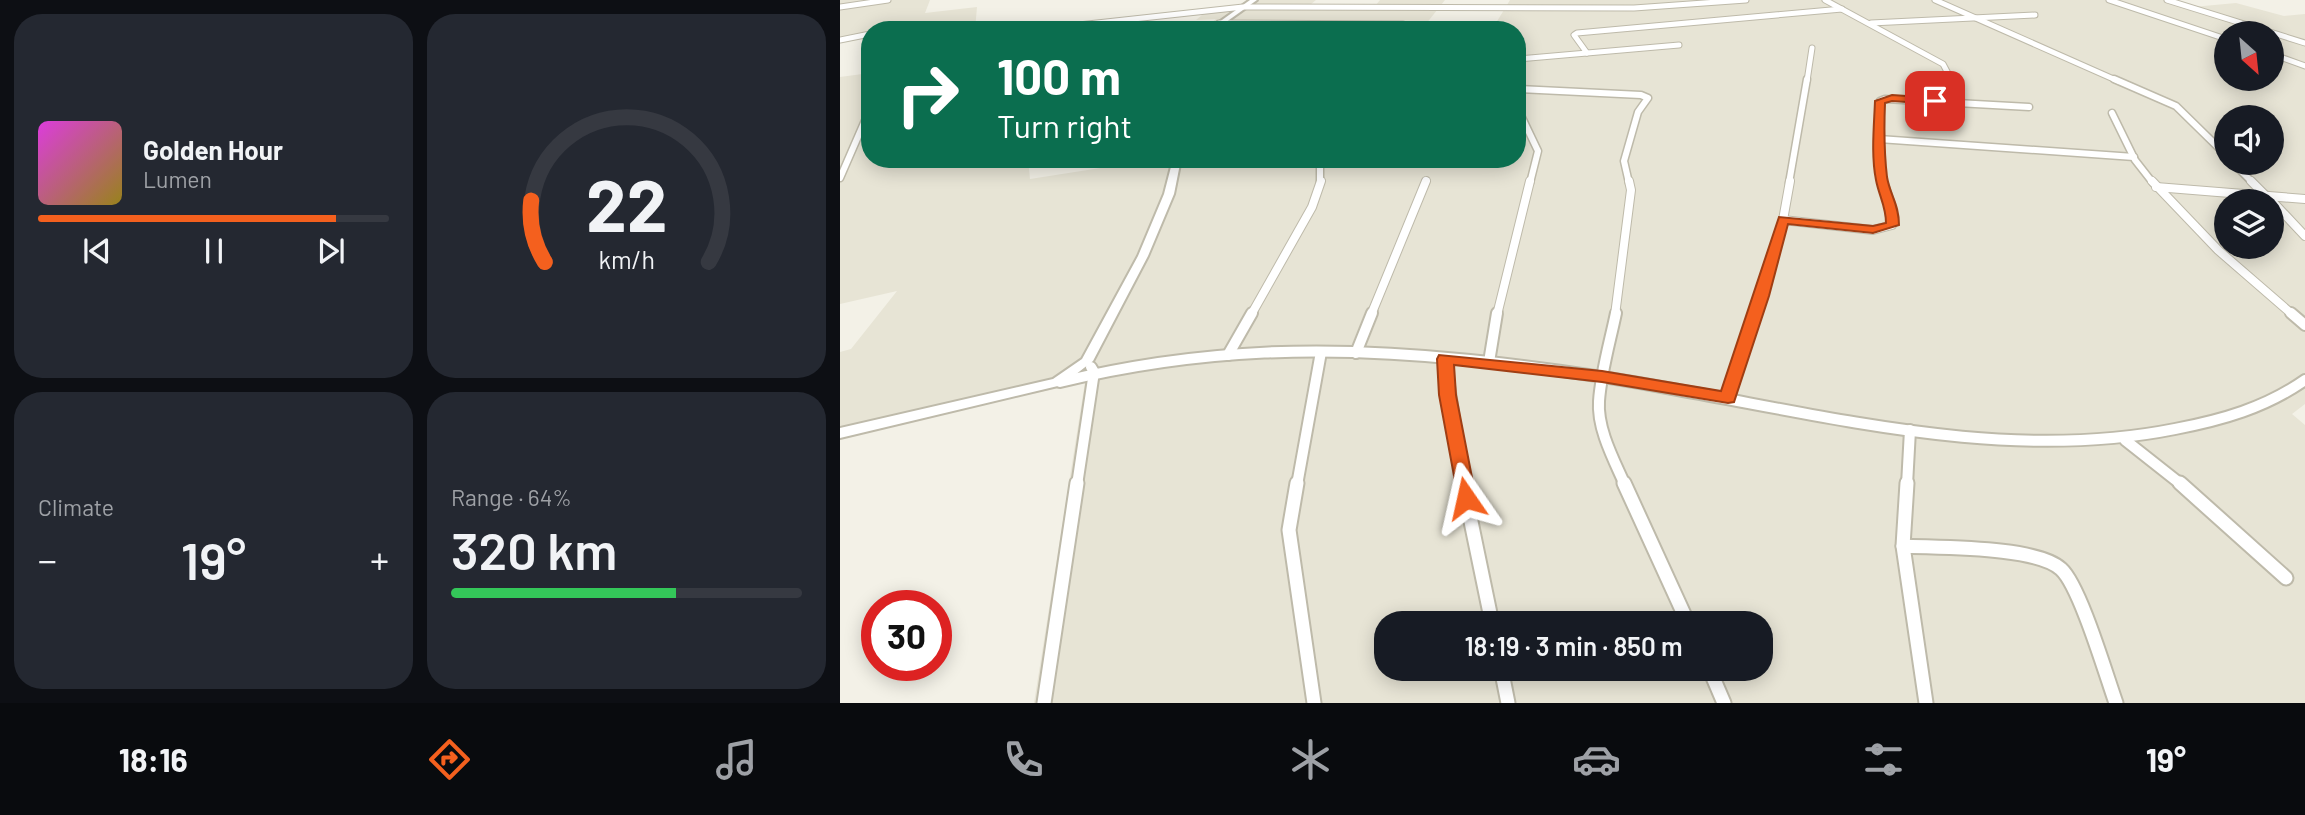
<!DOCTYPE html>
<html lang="en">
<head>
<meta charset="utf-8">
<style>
	:root { --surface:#171b24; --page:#242831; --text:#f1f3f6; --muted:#9ea1a6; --line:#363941; --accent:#f4601e }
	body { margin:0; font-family:Barlow,sans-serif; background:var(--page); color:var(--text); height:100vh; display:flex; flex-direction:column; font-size:26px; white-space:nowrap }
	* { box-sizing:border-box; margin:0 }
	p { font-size:23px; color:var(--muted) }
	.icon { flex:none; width:38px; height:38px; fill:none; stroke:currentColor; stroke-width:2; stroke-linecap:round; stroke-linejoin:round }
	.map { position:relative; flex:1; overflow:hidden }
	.panel { display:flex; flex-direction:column; gap:14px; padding:14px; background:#0d0f14; width:840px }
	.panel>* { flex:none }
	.guide { position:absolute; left:21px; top:21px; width:665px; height:147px; border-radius:28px; box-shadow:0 4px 18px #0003; background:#0b6e4f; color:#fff; overflow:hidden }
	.needle { width:46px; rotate:153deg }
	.tools { position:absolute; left:1374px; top:21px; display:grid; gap:14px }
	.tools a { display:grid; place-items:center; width:70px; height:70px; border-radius:50%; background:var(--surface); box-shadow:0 4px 18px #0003; font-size:35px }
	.speed { position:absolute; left:21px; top:590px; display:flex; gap:14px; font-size:35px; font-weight:700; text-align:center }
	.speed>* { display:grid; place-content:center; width:91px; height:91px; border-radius:50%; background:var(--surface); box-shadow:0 4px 18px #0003; line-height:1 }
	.speed .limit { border:10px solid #d22; background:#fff; color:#111 }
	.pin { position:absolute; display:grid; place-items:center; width:60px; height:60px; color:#fff; margin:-30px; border-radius:14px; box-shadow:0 4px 10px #0006 }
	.me { position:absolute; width:77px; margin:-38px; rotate:349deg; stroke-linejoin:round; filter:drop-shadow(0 0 5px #0008) }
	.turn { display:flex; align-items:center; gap:24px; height:147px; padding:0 21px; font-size:32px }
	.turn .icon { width:91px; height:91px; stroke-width:2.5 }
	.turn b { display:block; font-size:49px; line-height:60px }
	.big { font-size:52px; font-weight:600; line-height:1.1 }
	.panel .widget { flex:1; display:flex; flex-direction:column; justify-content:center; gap:10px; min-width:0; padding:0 24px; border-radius:28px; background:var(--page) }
	.panel .dial { align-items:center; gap:0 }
	.dial svg { height:182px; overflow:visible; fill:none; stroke:var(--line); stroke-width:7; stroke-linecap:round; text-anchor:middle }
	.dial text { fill:var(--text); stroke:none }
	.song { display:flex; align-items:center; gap:21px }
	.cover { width:84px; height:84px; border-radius:10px; background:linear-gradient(135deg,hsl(300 70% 55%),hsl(50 70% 35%)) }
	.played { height:7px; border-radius:4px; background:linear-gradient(90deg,var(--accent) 85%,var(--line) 85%) }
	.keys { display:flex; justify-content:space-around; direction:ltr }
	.heat { display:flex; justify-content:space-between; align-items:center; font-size:38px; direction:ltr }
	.charge { height:10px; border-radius:5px; background:linear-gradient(90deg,#34c759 64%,var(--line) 0) }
	.panel .tiles { flex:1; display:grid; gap:14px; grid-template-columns:repeat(2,1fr) }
	.trip { position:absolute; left:534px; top:611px; width:399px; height:70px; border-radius:28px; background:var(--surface); box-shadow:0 4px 18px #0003; font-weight:600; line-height:70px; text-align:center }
	.menu { display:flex; height:112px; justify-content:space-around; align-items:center; background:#090b0e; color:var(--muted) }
	.menu .icon { width:49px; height:49px }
	.menu .current { color:var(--accent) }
	.menu b { font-size:32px; color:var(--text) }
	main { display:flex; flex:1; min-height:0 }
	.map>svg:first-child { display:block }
</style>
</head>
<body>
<main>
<section class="panel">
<div class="tiles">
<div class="widget">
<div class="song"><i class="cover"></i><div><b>Golden Hour</b><p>Lumen</p></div></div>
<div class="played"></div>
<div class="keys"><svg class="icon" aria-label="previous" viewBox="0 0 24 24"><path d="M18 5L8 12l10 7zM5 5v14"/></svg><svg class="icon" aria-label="pause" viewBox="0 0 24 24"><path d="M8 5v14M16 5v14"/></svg><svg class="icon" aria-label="next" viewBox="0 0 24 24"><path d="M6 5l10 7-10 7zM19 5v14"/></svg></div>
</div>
<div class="widget dial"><svg viewBox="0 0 100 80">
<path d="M14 69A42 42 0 1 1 86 69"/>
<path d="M14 69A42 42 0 0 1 8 42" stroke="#f4601e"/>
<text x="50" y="56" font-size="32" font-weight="700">22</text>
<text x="50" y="72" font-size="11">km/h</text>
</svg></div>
<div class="widget"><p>Climate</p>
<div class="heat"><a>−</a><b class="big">19°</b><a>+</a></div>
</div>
<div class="widget"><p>Range · 64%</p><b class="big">320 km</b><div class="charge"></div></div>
</div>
</section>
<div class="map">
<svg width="1465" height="703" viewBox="0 0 1465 703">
	<rect width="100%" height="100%" fill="#f3f1e7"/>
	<g fill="#e7e4d5" fill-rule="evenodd">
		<polygon points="0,0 90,0 85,13 137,7 135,30 30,30 30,37 0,42"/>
		<path d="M408,0h68l-6,5 65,1 5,-6h65l-19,24 70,-1 14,-23h660l23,7 43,-4 48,13 21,-2v390l-13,10 13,11v278h-1271l51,-321 -245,54v-84l11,-3 46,-58 -57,13v-227l30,-4v86h158l2,20 128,-20h359v-129h-314l13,-11 -20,1 12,-10 33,-5zM1386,33h46v46h-46zM1386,117h46v46h-46zM1386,201h46v46h-46zM546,623h374v45h-374z"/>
	</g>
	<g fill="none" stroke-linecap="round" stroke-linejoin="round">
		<defs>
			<g id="minor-far4">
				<polyline points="985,0 1103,64 1112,81"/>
				<polyline points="1095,0 1278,81"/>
				<polyline points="1269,0 1386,39"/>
				<polyline points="1327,0 1465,43"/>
				<polyline points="0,7 48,0"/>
				<polyline points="379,23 563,24"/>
				<polyline points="1031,23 1195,15"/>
				<polyline points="193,30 403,7 794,8 906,0"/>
				<polyline points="0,40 30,34"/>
				<polyline points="747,53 734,35 737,33 1002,9"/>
				<polyline points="1432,54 1465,66"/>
				<polyline points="677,59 839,45"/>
				<polyline points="967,81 972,48"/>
			</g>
			<g id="minor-far3">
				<polyline points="1111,79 1117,102"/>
				<polyline points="1274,79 1336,106 1386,155"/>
				<polyline points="677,89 801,95 808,98 798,112 784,161 789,183"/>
				<polyline points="677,107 698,151 690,183"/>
				<polyline points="1272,113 1295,160 1313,183"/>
				<polyline points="1039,139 1294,157"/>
				<polyline points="480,159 480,183"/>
				<polyline points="1393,163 1413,183"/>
				<polyline points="0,178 30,109"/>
				<polyline points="949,183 967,79"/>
				<polyline points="1043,183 1039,150 1040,101 1045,99 1189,107"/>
			</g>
			<g id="minor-far2">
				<polyline points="1312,181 1378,250 1453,315"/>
				<polyline points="1411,181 1428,198"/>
				<polyline points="1316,187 1465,199"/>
				<polyline points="1432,201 1465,236"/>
				<polyline points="943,220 1033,230 1052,225 1052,207 1043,181"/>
				<polyline points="411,315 472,207 481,181"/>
				<polyline points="531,315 586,181"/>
				<polyline points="657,315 690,181"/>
				<polyline points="775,315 791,190 789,181"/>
				<polyline points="914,315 943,220 950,181"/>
			</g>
			<g id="minor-far1">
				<path d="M776,313c-6,29 -15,59 -17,88 -2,28 15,59 26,84"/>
				<polyline points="1451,313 1465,325"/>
				<polyline points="516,353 532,313"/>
				<polyline points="388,355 412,313"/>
				<polyline points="605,359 624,485"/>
				<polyline points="649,362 657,313"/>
				<path d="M220,382c141,-34 267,-37 410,-22 70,7 139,17 208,30 163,29 332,72 497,39 47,-9 90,-21 130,-49"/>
				<polyline points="888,398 914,313"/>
				<polyline points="1285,440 1342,485"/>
				<polyline points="237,485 254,372 251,367"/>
				<polyline points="457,485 481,352"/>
				<polyline points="1067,485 1070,430"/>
			</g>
			<g id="minor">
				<polyline points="457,483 449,530 474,703"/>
				<polyline points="623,483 652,623"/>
				<polyline points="784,483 848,623"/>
				<polyline points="1067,483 1063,546 1086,703"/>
				<polyline points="1340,483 1446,578"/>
				<path d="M1063,546c35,2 133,0 158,23 19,17 45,106 55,134"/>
				<polyline points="661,668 668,703"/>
				<polyline points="869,668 884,703"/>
				<polyline points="204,703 237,483"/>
			</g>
			<g id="tertiary">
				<polygon points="410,0 417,0 375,30 368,30"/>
				<polygon points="333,159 341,159 334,194 308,256 253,361 222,385 0,438 0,428 213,379 242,359 298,256 324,194"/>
			</g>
		</defs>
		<use href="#minor-far4" stroke="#bebaaa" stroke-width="7"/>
		<use href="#minor-far3" stroke="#bebaaa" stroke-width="9"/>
		<use href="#minor-far2" stroke="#bebaaa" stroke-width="10"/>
		<use href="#minor-far1" stroke="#bebaaa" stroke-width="14"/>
		<use href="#minor" stroke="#bebaaa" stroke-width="17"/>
		<use href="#tertiary" stroke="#bebaaa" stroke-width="4"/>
		<use href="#minor-far4" stroke="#fff" stroke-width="5"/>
		<use href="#minor-far3" stroke="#fff" stroke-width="6"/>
		<use href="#minor-far2" stroke="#fff" stroke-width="8"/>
		<use href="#minor-far1" stroke="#fff" stroke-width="10"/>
		<use href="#minor" stroke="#fff" stroke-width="13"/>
		<use href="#tertiary" fill="#fff" fill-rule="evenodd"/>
	</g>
	<path fill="#f4601e" stroke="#9f3e14" stroke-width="2" d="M1052,95l43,3 5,3 -5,3 -43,-3 -7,2c-1,25 -1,49 2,74 3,18 12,27 12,48l-26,8 -85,-9 -19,72 -35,106 -6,1 -126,-21 -148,-17 2,30 20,103 -3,5 -7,2 -7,-2 -20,-108 -2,-36 2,-4 163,16 119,20 58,-174 94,9 13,-3c0,-17 -7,-27 -10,-43 -5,-25 -2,-53 -1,-79z"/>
</svg>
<div class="tools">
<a><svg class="needle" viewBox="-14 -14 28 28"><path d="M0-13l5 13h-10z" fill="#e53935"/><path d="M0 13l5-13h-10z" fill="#9ea1a6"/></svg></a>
<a><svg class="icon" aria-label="sound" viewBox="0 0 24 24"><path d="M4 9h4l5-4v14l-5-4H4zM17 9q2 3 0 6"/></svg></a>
<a><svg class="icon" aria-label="layers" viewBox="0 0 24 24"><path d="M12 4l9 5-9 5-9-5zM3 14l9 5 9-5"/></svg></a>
</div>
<div class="speed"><div class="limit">30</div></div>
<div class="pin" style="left:1095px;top:101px;background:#d93025"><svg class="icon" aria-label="arrive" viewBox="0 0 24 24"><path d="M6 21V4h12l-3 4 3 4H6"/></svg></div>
<svg class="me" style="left:626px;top:498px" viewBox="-20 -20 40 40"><path d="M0-17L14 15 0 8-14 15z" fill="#f4601e" stroke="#fff" stroke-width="4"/></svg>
<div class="trip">18:19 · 3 min · 850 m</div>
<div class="guide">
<div class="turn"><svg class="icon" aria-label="right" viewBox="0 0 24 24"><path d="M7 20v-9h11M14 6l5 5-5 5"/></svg><div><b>100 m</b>Turn right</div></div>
</div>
</div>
</main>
<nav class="menu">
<b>18:16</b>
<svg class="icon current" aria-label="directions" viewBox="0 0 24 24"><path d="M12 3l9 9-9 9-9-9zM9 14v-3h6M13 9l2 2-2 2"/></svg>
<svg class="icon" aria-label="music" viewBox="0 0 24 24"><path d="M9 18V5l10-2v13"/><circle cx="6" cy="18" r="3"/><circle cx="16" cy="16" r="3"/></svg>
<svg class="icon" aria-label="phone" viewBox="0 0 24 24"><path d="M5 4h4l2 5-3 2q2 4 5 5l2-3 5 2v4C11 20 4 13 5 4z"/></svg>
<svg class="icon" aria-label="climate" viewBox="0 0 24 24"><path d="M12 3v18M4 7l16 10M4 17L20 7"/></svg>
<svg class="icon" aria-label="car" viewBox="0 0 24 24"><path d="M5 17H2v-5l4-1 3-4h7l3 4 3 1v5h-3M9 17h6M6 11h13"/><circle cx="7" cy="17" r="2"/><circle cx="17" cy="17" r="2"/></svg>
<svg class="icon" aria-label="filters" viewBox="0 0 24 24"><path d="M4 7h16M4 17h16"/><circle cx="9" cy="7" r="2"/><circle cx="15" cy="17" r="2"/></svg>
<b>19°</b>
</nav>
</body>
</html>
